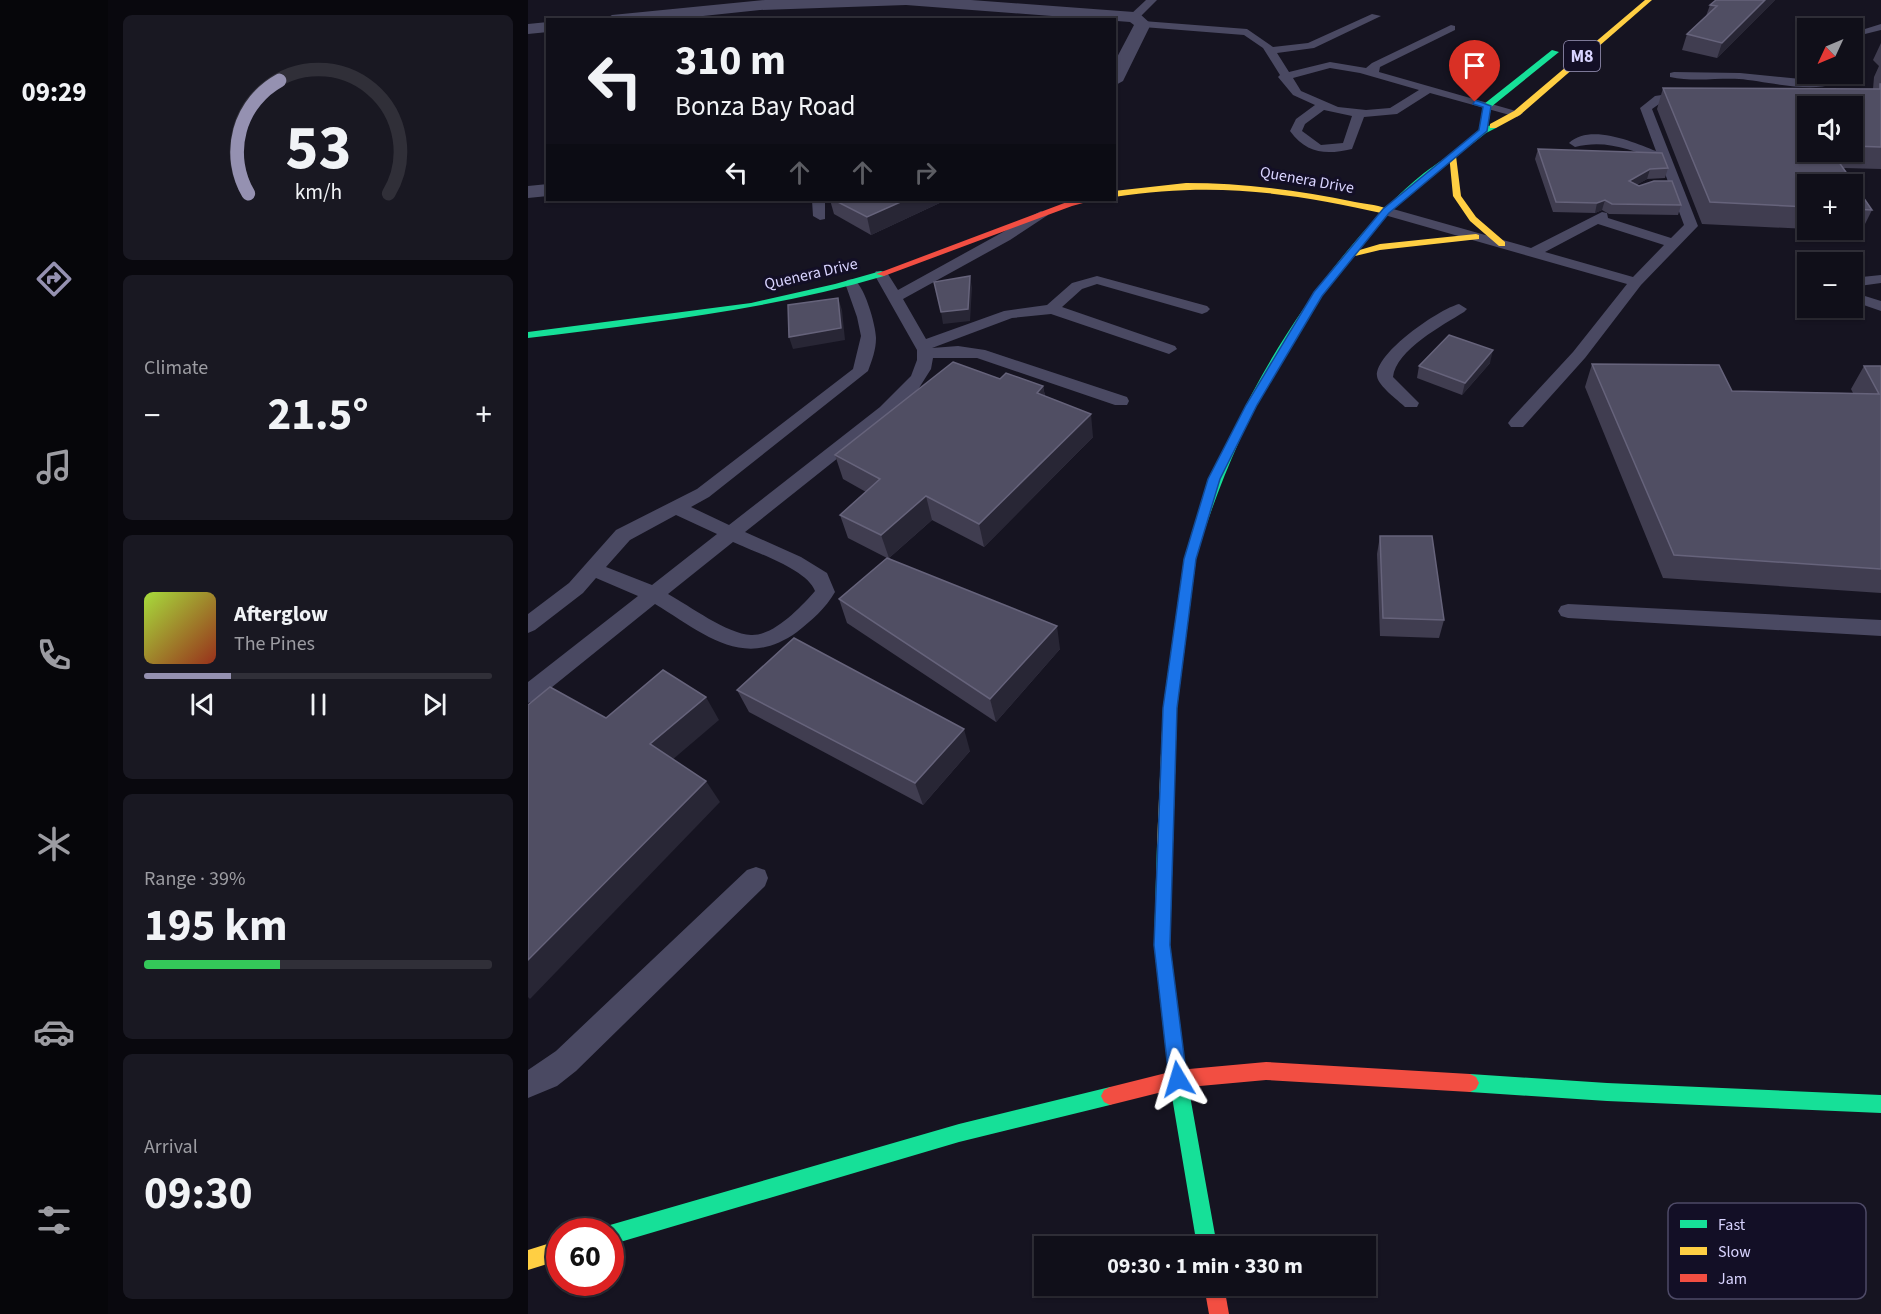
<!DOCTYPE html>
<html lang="en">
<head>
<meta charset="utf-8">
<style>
	:root { --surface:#100f19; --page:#191822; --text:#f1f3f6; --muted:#9c9ca2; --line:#302f38; --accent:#9591b1 }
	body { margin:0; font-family:"Source Sans 3",sans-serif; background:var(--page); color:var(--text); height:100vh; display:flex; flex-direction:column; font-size:22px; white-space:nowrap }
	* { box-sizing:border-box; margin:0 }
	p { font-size:20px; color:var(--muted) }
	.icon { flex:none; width:33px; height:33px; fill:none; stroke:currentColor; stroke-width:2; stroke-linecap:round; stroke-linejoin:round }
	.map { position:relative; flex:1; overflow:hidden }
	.side { display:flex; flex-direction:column; gap:15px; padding:15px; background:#09080e; width:420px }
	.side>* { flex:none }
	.guide { position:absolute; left:18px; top:18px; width:570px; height:183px; border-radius:0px; box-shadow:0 2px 4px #0004,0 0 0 2px var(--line); background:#100f19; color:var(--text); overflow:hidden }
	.needle { width:39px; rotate:226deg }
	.fabs { position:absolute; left:1269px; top:18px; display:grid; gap:12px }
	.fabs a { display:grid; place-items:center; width:66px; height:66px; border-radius:0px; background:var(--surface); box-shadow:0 2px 4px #0004,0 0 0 2px var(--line); font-size:30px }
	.speed { position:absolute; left:18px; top:1218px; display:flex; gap:12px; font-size:30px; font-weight:700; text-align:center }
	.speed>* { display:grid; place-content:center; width:78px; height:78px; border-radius:50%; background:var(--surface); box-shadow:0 2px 4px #0004,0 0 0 2px var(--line); line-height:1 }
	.speed .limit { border:9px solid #d22; background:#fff; color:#111 }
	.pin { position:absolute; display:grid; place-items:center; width:51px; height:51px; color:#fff; margin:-62px -26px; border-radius:50% 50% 50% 0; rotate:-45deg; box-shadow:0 0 6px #0007 }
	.pin .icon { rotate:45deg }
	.me { position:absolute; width:66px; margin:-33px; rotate:353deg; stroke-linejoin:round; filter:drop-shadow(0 0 4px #0008) }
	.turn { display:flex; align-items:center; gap:21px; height:126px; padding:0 30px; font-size:27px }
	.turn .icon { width:78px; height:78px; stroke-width:2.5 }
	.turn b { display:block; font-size:42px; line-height:51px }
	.lanes { display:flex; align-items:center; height:57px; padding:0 30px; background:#0003; justify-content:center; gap:30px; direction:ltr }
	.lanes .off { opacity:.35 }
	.big { font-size:45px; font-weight:700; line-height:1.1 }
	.side .widget { flex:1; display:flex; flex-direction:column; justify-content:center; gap:9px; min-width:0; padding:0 21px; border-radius:9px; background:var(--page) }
	.side .dial { align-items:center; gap:0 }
	.dial svg { height:156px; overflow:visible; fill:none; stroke:var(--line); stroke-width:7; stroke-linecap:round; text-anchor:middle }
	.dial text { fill:var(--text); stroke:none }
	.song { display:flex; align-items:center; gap:18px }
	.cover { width:72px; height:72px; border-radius:9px; background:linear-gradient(135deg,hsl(80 70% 55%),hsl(10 70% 35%)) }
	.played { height:6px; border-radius:3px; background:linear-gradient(90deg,var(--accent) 25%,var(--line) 25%) }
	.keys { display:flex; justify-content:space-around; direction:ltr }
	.heat { display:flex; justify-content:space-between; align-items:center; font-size:33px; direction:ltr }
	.charge { height:9px; border-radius:4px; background:linear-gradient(90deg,#34c759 39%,var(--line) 0) }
	.trip { position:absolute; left:506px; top:1236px; width:342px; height:60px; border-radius:0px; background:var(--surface); box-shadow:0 2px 4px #0004,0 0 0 2px var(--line); font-weight:700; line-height:60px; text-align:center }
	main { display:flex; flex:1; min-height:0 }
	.tabs { display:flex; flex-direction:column; width:108px; justify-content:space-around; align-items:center; background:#06060a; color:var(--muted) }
	.tabs .icon { width:42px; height:42px }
	.tabs .selected { color:var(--accent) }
	.tabs b { font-size:27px; color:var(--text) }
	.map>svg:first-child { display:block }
</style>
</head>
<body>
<main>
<nav class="tabs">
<b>09:29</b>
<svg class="icon selected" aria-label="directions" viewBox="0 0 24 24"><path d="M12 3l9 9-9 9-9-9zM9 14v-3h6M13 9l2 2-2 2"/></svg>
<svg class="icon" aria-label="music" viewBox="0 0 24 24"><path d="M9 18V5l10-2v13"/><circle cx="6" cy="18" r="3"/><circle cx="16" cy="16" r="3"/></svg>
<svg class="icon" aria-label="phone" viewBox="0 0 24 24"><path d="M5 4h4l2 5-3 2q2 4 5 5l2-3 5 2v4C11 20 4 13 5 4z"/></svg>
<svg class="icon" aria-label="climate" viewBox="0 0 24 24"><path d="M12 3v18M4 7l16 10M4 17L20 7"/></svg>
<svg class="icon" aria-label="car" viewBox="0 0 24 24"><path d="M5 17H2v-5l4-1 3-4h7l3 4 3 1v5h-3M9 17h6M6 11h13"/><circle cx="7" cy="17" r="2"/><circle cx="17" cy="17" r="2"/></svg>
<svg class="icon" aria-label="filters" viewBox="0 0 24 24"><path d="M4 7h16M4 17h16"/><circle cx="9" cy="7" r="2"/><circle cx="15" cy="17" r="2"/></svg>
</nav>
<section class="side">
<div class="widget dial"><svg viewBox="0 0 100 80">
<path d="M14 69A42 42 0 1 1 86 69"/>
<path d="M14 69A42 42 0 0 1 30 11" stroke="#9591b1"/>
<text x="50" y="56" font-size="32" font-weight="700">53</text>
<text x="50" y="72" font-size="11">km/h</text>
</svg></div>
<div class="widget"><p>Climate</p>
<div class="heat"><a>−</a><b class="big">21.5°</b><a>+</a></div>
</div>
<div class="widget">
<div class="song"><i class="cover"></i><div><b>Afterglow</b><p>The Pines</p></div></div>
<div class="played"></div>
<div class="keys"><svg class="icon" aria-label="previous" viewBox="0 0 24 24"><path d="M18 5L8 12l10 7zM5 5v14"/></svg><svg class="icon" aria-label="pause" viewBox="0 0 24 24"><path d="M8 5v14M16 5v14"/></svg><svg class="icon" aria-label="next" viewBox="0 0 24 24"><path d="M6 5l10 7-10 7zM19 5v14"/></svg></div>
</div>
<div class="widget"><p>Range · 39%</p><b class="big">195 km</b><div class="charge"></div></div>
<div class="widget"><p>Arrival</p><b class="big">09:30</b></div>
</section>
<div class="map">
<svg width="1353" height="1314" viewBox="0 0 1353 1314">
	<rect width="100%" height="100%" fill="#161421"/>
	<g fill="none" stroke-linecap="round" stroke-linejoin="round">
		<g fill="#4a4962" fill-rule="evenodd">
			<polygon points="618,0 629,0 610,19 602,19 602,15"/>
			<path d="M844,14l9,2 -67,32 -37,5 12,19 41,-10 36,6 6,-5 79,-38 4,1v4l-75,37 -1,5 144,41 -6,4 -87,-24 -33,21 -33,3 -12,32c-26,6 -45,5 -62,-18l6,-12 19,-14 -22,-10 -15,-18 2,-2 -17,-27 -19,-13 -101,-8 -5,-3 5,-3 104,8 26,18 35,-4zM802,68l30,5 59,17 -29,18 -24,2 -28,-3 -37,-16 -8,-13zM796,110l28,6 -9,27 -22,2 -19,-14 3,-7z"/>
			<polygon points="1353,24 1353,30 1337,34 1324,42 1324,33"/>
			<polygon points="1324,52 1333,58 1324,67"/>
			<path d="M1146,72l66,1 71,7 14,-1 13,-5h13c-23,25 -82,7 -112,5 -22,-1 -47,3 -69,-2v-4z"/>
			<path d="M1160,91l6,4 -2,2 -30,5 -10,7 46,117 -57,59 -56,73 -62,69h-12l-3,-4 3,-4 62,-67 54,-68 -246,-70 -2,-3 7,-4 145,41 71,-36 5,1 1,5 63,20 13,-13 -24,-65c-30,-10 -54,-21 -85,-13l-6,-4c21,-20 64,-1 87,8l-16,-43 15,-12zM1070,224l66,21 -31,32 -88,-25z"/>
			<polygon points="284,200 297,200 297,219 292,220 285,216"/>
			<path d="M513,211l7,4 -38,25 -107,59 23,40 78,-28 43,-6 25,-22 25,-7 110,30 3,3 -3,3 -5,2 -105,-30 -15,5 -20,18 113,39 2,3 -8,5 -118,-40 -39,4 -80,30 26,-2 27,4 142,47 2,4 -2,4h-12l-138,-47h-44l-2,11 -12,19 -27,27 -147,117 56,25 26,16 8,19c-9,16 -24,29 -38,40 -54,39 -94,1 -142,-28l-119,96 -8,3v-21l110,-86 -42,-18 -13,15 -48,37 -7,3v-19l41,-31 47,-53 81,-41 156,-120 8,-33 -4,-19 -12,-34 2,-3 5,-1c12,3 24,47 24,59 0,12 -4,22 -8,33l-159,126 -18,10 38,18 151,-118 31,-31 6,-16v-10l-43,-76 2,-3h10l12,19zM148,515l41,19 -65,51 -46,-18 24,-27zM205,542c21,10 74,27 82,49 -14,16 -41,45 -64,44 -24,-1 -61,-29 -83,-41z"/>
			<polygon points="1353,275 1353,283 1324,287 1324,278"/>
			<polygon points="1324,292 1353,301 1353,311 1324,301"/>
			<path d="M931,304l8,5 -3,3c-21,13 -68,38 -71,65l26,26 -2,4h-12c-7,-7 -27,-21 -28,-31 -2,-23 62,-67 82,-72z"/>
			<polygon points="1040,604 1353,620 1353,636 1040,618 1033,616 1030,611 1033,606"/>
			<polygon points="228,867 237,870 240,878 237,886 48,1071 29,1086 0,1098 0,1070 28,1051 219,870"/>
		</g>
		<g fill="#4a4962" fill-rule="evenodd">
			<polygon points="237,0 443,0 606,12 612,14 623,24 595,81 586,86 586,63 606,25 602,22 378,5 232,10 137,20 76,20 84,15"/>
			<polygon points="20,22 20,32 0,34 0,24"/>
			<polygon points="20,184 20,196 0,198 0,186"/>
		</g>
		<g fill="#16e098" fill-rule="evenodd">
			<path d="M1024,50l7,2 -68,55 -3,19 8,-2v4l-10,5c-30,24 -62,45 -89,72 -89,90 -152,205 -192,324l-2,3h-8l-2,-3c36,-104 89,-201 160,-285 22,-26 45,-50 71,-71 12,-9 47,-32 54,-42 5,-7 4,-19 6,-27z"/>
			<path d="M353,271l5,3 -2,2c-116,34 -236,47 -356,62v-6l223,-29 84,-19z"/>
			<polygon points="637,837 642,839 645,844 642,945 659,1079 689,1246 669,1246 641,1079 626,945 629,844 632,839"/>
			<polygon points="942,1074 1079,1083 1353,1095 1353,1113 1079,1101 942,1092 936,1089 933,1083 936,1077"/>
			<polygon points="582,1087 588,1090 591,1096 588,1102 582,1105 431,1142 82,1245 82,1232 74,1232 75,1228 82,1225 431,1124"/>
		</g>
		<g fill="#ffcf43" fill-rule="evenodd">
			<polygon points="1117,0 1124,0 992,115 968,128 962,128 962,124 986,111"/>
			<polygon points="921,154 928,156 933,196 948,217 977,242 977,246 971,246 942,221 925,196"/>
			<path d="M658,183c57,0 113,7 169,19 11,2 27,3 35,9l-4,3c-98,-22 -171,-32 -272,-17v-6z"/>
			<polygon points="948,234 951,235 951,239 852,250 823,257 818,254 852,244"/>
			<polygon points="671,525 677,529 668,559 649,708 645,844 642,849 637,851 632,849 629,844 635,708 656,559 665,529"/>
			<polygon points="32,1240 32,1260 0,1270 0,1250"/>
		</g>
		<g fill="#f24e42" fill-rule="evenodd">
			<polygon points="551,200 566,200 544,206 356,276 348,274 539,202"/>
			<polygon points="738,1062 942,1074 948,1077 951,1083 948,1089 942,1092 738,1080 650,1088 582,1105 576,1102 573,1096 576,1090 582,1087 650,1070"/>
			<polygon points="676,1286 696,1286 701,1314 681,1314"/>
		</g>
	</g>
	<g fill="#403d50" fill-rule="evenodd">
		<polygon points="1247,0 1189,58 1154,50 1159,34 1178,16 1182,5"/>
		<path d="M1353,43v126l-37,-1 28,42 -11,22 -49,-2h40v-46h-44v45l-106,-5 -45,-115 6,-21 210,1 1,-12 5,-11 -6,-6zM1324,106v46h-44z"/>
		<polygon points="1010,149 1140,168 1137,178 1119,179 1108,185 1153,205 1150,215 1081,214 1074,210 1067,213 1025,212 1007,159"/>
		<polygon points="302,200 418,200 343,235 306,214"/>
		<polygon points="962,363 934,395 889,378 891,366"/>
		<polygon points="1064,364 1204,391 1325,393 1323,389 1336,366 1353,366 1353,593 1135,578 1057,387"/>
		<polygon points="472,379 515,386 517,396 565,437 456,547 404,520 361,558 532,649 468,722 319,623 311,599 359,558 320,538 312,515 338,492 315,479 307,455"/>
		<polygon points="852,536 916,620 911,638 852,636 849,554"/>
		<polygon points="209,690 442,751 395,805 221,712"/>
	</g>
	<g fill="#282635">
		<polygon points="1237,0 1247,0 1189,58 1194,43"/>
		<polygon points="1122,169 1119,179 1098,191 1101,181"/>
		<polygon points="377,200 418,200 343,235 339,217"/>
		<polygon points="1077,200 1074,210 1067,213 1069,203"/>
		<polygon points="442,276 444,288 442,321 415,324 413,312"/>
		<polygon points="310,298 314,310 317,340 265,349 261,337"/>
		<polygon points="965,350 962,363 934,395 937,383"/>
		<polygon points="515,386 519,409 509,393"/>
		<polygon points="563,414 565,437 456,547 451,524"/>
		<polygon points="398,496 404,520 361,558 353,535"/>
		<polygon points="529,626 532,649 468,722 462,699"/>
		<polygon points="178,697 191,720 137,766 122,744"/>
		<polygon points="436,729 442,751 395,805 387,783"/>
		<polygon points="178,781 192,802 2,999 0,997 0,960"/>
	</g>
	<g fill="#504e63" stroke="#66637b" stroke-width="1.5">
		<polygon points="1188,0 1237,0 1194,43 1159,34 1189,6 1182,5"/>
		<polygon points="1352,84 1353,84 1353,147 1324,146 1324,106 1280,106 1280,152 1304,152 1344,210 1324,209 1324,184 1280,184 1280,207 1182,202 1135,88 1352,89"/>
		<polygon points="1010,149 1134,153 1140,168 1122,169 1101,181 1111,186 1126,181 1144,181 1153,205 1084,204 1077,200 1069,203 1028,202"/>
		<polygon points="306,200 377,200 339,217"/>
		<polygon points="442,276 440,309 413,312 406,282"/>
		<polygon points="310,298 313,328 261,337 260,305"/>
		<polygon points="921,335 965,350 937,383 891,366"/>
		<polygon points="425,362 472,379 478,373 515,386 509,393 563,414 451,524 398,496 353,535 312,515 352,479 307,455"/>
		<polygon points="1064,364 1191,365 1204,391 1351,394 1336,366 1353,366 1353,569 1146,555"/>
		<polygon points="852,536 904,536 916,620 855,618"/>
		<polygon points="359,558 529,626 462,699 311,599"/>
		<polygon points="266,638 436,729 387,783 209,690"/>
		<polygon points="135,670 178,697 122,744 178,781 0,960 0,705 22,687 78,718"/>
	</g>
	<polygon fill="#1a73e8" stroke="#114b97" stroke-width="1.5" points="947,100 963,106 959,131 861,213 794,296 729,405 692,479 668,559 649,708 642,945 659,1079 657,1085 650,1088 644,1085 641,1079 626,945 635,708 656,559 680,479 718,405 786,292 855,209 951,130 955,107 945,104"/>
	<g text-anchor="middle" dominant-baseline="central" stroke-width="6" stroke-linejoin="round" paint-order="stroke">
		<g font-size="16" fill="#d9d4ff" stroke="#130f26">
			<text transform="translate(779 180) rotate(10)">Quenera Drive</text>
			<text transform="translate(283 274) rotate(-13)">Quenera Drive</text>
		</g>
		<rect fill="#130f26" stroke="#9e99be" stroke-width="1.5" x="1036" y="41" width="36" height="30" rx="4.5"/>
		<g font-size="18" font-weight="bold" fill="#d9d4ff">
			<text x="1054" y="56">M8</text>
		</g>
	</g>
	<rect x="1140" y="1203" width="198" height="96" rx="9" fill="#130f26" stroke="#4e4a67" stroke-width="1.5"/>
	<rect x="1152" y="1220" width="27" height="8" fill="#16e098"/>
	<rect x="1152" y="1247" width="27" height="8" fill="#ffcf43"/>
	<rect x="1152" y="1274" width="27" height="8" fill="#f24e42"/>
	<g font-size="16" fill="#d9d4ff">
		<text x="1190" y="1230">Fast</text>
		<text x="1190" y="1257">Slow</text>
		<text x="1190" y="1284">Jam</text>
	</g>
</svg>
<div class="fabs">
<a><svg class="needle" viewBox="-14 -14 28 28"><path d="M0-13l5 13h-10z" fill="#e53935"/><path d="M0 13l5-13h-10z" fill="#9c9ca2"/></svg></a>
<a><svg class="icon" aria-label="sound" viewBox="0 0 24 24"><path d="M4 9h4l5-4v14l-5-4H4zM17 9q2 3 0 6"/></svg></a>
<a>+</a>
<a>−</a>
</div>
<div class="speed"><div class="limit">60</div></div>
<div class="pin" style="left:947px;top:102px;background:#d93025"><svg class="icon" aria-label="arrive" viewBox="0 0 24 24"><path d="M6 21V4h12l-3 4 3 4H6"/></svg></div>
<svg class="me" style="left:650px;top:1079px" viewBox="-20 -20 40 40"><path d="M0-17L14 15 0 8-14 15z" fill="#1a73e8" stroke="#fff" stroke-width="4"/></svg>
<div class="trip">09:30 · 1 min · 330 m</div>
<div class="guide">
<div class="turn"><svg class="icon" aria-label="left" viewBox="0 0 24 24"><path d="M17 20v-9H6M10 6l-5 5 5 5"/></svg><div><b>310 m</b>Bonza Bay Road</div></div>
<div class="lanes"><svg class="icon" aria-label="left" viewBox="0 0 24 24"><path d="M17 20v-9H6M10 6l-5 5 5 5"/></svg><svg class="icon off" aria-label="ahead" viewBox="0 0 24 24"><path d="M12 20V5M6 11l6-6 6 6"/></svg><svg class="icon off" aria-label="ahead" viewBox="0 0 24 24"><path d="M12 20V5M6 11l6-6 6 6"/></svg><svg class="icon off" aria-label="right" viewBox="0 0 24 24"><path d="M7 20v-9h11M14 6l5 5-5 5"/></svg></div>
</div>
</div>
</main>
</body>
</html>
